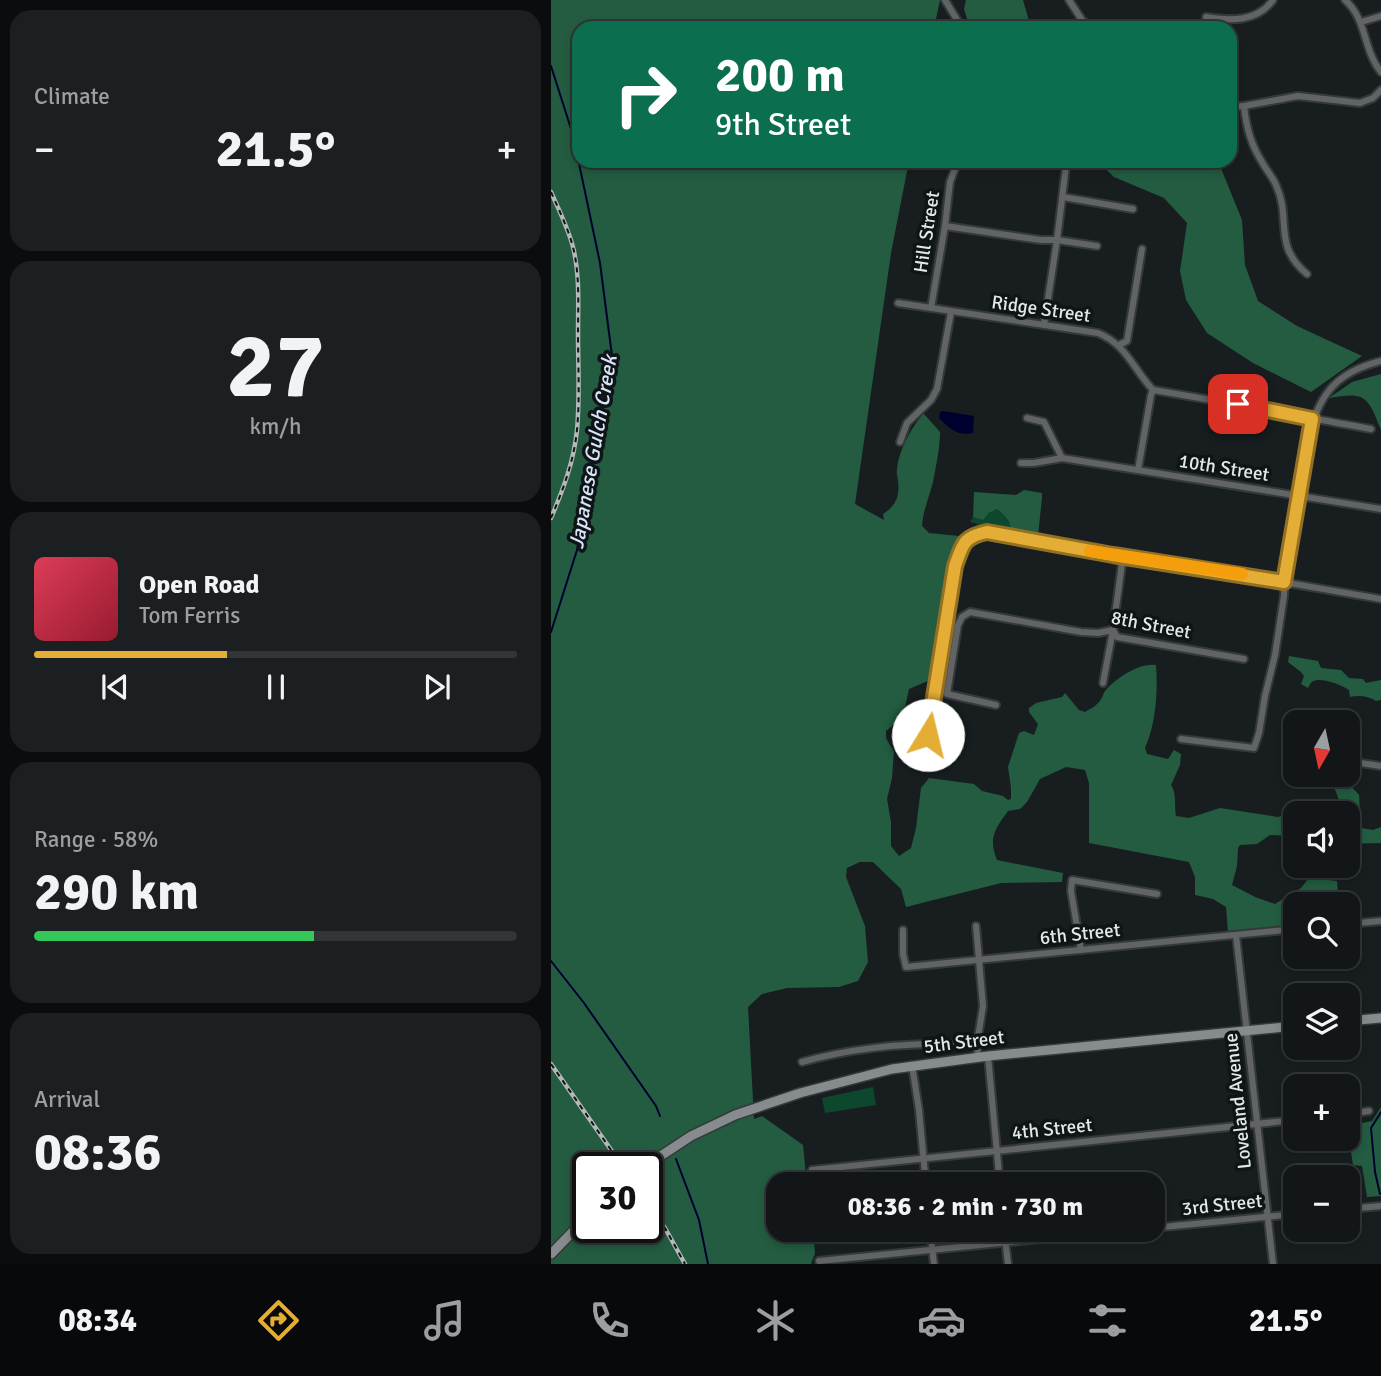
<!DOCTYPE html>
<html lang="en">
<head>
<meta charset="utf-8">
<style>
	:root { --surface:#121618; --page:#1b1f21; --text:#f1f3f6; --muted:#9c9fa2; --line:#313537; --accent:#e4ad35 }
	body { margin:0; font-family:Signika,sans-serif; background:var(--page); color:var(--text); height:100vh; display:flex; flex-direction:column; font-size:26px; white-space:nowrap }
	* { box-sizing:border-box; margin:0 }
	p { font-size:23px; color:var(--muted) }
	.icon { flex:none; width:38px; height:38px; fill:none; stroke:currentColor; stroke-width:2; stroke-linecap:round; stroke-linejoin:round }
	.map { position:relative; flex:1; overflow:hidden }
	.side { display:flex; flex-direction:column; gap:10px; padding:10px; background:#0a0c0d; width:551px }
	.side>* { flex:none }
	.guide { position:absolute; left:21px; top:21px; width:665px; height:147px; border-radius:21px; box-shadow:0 4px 10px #0003,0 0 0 2px var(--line); background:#0b6e4f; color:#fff; overflow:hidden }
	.needle { width:46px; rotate:189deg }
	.controls { position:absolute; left:732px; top:710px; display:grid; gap:14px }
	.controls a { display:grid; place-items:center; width:77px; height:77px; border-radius:14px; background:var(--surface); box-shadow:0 4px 10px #0003,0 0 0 2px var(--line); font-size:35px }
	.speed { position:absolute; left:21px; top:1152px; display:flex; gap:14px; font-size:35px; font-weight:700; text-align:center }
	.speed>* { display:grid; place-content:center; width:91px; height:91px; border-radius:50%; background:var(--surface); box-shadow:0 4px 10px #0003,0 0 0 2px var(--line); line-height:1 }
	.speed .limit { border:4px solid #111; border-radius:10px; background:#fff; color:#111 }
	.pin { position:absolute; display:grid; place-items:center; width:60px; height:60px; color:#fff; margin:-30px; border-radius:14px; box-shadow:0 4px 10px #0006 }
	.me { position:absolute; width:77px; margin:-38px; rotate:9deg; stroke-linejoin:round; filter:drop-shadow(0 0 5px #0008) }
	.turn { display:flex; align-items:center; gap:24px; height:147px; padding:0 28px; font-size:32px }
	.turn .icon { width:91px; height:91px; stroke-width:2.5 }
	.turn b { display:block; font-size:49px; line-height:60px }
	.big { font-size:52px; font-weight:700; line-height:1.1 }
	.side .tile { flex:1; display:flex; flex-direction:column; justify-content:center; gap:10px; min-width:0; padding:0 24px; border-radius:21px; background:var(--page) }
	.side .dial { align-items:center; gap:0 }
	.dial b { font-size:91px; line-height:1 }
	.song { display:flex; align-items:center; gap:21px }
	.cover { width:84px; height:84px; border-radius:10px; background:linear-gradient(135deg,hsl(350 70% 55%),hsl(350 70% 35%)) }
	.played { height:7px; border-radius:4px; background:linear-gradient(90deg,var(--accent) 40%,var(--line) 40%) }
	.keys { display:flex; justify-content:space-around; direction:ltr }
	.heat { display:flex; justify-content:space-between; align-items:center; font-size:38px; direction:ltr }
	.charge { height:10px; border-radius:5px; background:linear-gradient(90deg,#34c759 58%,var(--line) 0) }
	.trip { position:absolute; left:215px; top:1172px; width:399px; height:70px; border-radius:21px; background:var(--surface); box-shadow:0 4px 10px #0003,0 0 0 2px var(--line); font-weight:700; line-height:70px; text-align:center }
	.tab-bar { display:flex; height:112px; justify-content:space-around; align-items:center; background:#07090a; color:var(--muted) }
	.tab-bar .icon { width:49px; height:49px }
	.tab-bar .selected { color:var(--accent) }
	.tab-bar b { font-size:32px; color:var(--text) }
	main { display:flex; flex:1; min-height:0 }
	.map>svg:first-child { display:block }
</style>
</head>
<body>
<main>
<section class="side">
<div class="tile"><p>Climate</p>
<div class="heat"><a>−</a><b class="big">21.5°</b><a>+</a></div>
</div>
<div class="tile dial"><b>27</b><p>km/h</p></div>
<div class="tile">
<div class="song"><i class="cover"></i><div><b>Open Road</b><p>Tom Ferris</p></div></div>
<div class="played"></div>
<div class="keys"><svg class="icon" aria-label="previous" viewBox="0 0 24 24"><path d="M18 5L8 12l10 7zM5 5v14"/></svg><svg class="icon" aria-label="pause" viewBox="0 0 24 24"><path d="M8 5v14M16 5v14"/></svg><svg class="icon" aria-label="next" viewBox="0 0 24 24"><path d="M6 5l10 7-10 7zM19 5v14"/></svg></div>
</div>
<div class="tile"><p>Range · 58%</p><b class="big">290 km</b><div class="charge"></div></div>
<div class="tile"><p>Arrival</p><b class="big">08:36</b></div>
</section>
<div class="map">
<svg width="830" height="1264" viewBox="0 0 830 1264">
	<rect width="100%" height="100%" fill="#181e20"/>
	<g fill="#0d472e">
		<polygon points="446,509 454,516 465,534 419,522 422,517 432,519 438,513"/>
		<polygon points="322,1087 325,1105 274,1113 271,1098"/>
	</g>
	<g fill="#235c41" fill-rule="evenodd">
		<path d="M0,0h389l-6,28h-355v133h330l-18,92 -36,251 29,16 -1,-6c13,-8 17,-18 15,-33 0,-4 -2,-7 -1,-11 1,-18 14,-42 26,-56l2,1 15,17c0,16 -4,34 -7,50 -4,16 -10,28 -11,44l7,7 30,3v8l-4,9 -25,127 -21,9 -6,28 -17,14v7l8,14 -2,26 -5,21 4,23v24l8,10 12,-8 5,-20 5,-40 8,-10 45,6 8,7 21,5 5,4 3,-1v-11l-3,-21 11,-34 5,-2 10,4 4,-11 -9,-12v-4l7,-5 26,-6 3,-4 14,17 6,2c5,-3 11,-6 14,-10 3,-3 4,-8 6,-11 11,-13 34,-28 51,-26 2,26 0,58 -11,83l2,6 21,5 6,-9 7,4 -1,11 -9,20c6,9 3,20 5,31l13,2 31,-10 58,9 6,-2 11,2v19l-25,-1 -13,9 -17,1 -2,3 -1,18 -5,19 23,12 20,7 26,-16 10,-13 -2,-9h15l4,14 9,1 1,14 -17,10h-26v21l-67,6 -2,-25 -13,-8 -18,-4v-18l-6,-15 -100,-19v-60l-4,-13 -19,-3 -26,12 -13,23 -7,7 -12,2c-13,18 -20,27 -11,49l66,13 -1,9 -61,1 -95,24 -5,-18 -28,-27h-13l-13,6 -1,9 19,49 3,36 -10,19 -19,6 -52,1 -25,6 -14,13 6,112 8,-3 41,29 4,40h-28v45h34l2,23 -4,11h-260zM37,1167h59v60h-59z"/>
		<polygon points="415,0 472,0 480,28 419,28 413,9"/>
		<polygon points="546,161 667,161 691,220 694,265 707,301 746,326 811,356 760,392 702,363 656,333 635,300 629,271 636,223 613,198 563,177"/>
		<path d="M830,374v56c-13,-33 -15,-39 -52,-32l23,-16z"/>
		<path d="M473,490l18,3v5l-4,38 -3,2 -19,-4 -5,-4c-1,-10 -6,-14 -14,-21l-8,4 -6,7 -10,-3 1,-25 42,3z"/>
		<path d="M738,656l29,5 3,7 20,2 8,8 14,1 3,4 15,-3v20l-5,1c-7,-5 -18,-6 -26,-4l-1,-7c-7,-5 -30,-14 -37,-8 -2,1 -3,4 -4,6l-7,-4 3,-8 -3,-4 -13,-10z"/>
		<polygon points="796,764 799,771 799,785 808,795 810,828 822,830 830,827 830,843 796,844 796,814 794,814 795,805 788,800 782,784 786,775 796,775"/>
		<polygon points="830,1107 830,1196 816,1197 811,1166 802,1165 796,1126 821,1121"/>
	</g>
	<path fill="#00002e" d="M392,411l31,5 -1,17c-15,4 -24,-5 -34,-15l1,-6z"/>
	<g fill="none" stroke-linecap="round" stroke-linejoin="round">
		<g stroke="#00002e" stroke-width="2">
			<polyline points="0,66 22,135 49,263 61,356 26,550 0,632"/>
			<polyline points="0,961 33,1003 105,1106 109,1116"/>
			<polyline points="125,1159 148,1220 157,1264"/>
			<polyline points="829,1194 824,1172 820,1128 830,1112"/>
		</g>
		<defs>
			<g id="minor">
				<polyline points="394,0 411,28"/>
				<polyline points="518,0 531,20 540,28"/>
				<path d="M794,0c22,19 18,50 36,72"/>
				<path d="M655,17c25,4 51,5 67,-17"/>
				<polyline points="810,22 830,16"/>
				<path d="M693,106c2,21 7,39 18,56 4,8 11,15 14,23 16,34 -4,60 31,89"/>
				<polyline points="679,107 693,106 747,96 809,103 822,98 830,90"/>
				<polyline points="512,197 582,209"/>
				<polyline points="394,226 490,240 506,240 546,246"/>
				<path d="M347,303l200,30c28,11 36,37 55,57"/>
				<polyline points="380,308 394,226 399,182 407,161"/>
				<polyline points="493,325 506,240 515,166"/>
				<polyline points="568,345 576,341 591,249"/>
				<path d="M602,390c73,12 145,26 218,39"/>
				<polyline points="476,418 493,422 511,458"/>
				<polyline points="349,442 356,423 380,400 386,389 400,312"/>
				<polyline points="470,463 483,463 511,458 830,509"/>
				<polyline points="587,470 600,395 602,390"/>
				<polyline points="562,630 566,637 693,659"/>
				<polyline points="552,683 562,630 572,556"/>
				<polyline points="445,705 396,694 407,625 411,617 419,612 530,632 547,633 562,630"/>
				<path d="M377,735l27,-169c8,-22 8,-29 32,-34l126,23 135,21 133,23"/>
				<path d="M630,739l73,9 5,-15 6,-37 10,-41 9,-59 1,-22 24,-139c11,-43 29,-63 72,-74"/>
				<polyline points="796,761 830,766"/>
				<polyline points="796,924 830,921"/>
				<polyline points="425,926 432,1006 426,1044 427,1057"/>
				<polyline points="352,930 352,954 355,967 744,929"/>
				<polyline points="685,935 722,1264"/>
				<polyline points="530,950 520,891 521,880 606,894"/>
				<polyline points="437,1056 449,1185"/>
				<path d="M251,1062c57,-16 116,-20 175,-18"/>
				<polyline points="361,1065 368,1110 375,1185"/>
				<polyline points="796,1114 818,1111"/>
				<polyline points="261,1170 744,1120"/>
				<polyline points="796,1209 830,1206"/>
				<polyline points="602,1228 744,1214"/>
				<polyline points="379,1230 383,1264"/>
				<polyline points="453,1230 457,1264"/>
				<polyline points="268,1261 579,1230"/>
			</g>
			<g id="secondary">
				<polyline points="796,1021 830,1018"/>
				<polyline points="93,1167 140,1136 184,1115 249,1093 341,1069 437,1056 744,1026"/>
				<polyline points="0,1254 37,1216"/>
			</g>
		</defs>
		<use href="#minor" stroke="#343a3c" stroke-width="10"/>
		<use href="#secondary" stroke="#343a3c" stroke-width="12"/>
		<use href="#minor" stroke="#616365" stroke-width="6"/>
		<use href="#secondary" stroke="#878b8e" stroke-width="9"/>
		<defs>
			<g id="rail">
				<path d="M0,192c8,18 17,36 22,55 7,28 5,58 5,86 0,33 2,65 -1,97 -3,31 -14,60 -26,88"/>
				<polyline points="0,1064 72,1167"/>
				<polyline points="96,1202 114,1228 134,1264"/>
			</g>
		</defs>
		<use href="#rail" stroke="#b3b8b9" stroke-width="4.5"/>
		<use href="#rail" stroke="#0f1517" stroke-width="2" stroke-dasharray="5" stroke-linecap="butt"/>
	</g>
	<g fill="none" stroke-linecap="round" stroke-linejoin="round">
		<defs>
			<path id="route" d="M377,735l27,-169c8,-22 8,-29 32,-34l126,23 171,27 28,-163 -74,-15"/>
		</defs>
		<use href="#route" stroke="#947022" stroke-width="18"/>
		<use href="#route" stroke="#e4ad35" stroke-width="12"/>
		<polyline stroke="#f59e0b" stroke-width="12" points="539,551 691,574"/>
	</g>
	<g text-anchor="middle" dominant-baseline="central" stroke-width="7" stroke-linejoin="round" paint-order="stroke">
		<g font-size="19" fill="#e3e7e8" stroke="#0f1517">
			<text transform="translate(376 232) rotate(-81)">Hill Street</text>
			<text transform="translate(490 309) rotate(8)">Ridge Street</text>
			<text transform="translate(673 468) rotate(9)">10th Street</text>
			<text transform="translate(600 625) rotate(11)">8th Street</text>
			<text transform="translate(529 934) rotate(-6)">6th Street</text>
			<text transform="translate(413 1042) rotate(-7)">5th Street</text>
			<text transform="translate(687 1101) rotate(-96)">Loveland Avenue</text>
			<text transform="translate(501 1129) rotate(-6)">4th Street</text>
			<text transform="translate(671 1205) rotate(-6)">3rd Street</text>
		</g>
		<g font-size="21" font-style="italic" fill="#dae5fa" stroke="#0f1517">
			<text transform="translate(42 452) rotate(-80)">Japanese Gulch Creek</text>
		</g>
	</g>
</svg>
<div class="controls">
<a><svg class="needle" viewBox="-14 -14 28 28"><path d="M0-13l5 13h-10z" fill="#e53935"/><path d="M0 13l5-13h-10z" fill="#9c9fa2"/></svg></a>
<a><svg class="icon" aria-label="sound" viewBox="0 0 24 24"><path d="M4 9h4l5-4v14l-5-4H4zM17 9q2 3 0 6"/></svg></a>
<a><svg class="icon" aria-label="search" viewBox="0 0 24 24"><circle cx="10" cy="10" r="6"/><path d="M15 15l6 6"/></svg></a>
<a><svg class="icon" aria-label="layers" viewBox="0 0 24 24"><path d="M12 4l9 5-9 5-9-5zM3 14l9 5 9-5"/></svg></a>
<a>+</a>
<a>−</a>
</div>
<div class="speed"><div class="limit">30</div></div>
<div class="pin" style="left:687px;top:404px;background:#d93025"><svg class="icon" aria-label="arrive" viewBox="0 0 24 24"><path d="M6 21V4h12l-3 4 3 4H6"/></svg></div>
<svg class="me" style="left:377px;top:735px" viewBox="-20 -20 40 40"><circle r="19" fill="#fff"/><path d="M0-13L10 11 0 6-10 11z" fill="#e4ad35"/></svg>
<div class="trip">08:36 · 2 min · 730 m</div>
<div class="guide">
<div class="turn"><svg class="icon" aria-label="right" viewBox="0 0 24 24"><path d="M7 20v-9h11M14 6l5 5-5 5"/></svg><div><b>200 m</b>9th Street</div></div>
</div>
</div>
</main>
<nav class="tab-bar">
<b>08:34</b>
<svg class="icon selected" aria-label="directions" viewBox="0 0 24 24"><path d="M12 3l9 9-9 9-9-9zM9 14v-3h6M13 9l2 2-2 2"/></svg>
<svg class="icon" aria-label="music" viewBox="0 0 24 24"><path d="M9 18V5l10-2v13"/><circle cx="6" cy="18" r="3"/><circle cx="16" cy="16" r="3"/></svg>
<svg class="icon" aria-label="phone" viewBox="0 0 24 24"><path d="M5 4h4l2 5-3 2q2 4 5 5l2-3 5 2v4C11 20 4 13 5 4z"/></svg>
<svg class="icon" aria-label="climate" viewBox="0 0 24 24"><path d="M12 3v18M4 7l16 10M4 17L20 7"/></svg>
<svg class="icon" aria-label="car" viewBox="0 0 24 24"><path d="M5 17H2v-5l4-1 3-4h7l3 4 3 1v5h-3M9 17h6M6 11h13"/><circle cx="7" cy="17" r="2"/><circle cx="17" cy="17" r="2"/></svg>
<svg class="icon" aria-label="filters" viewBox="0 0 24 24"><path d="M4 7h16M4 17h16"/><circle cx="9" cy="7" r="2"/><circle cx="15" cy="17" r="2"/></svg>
<b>21.5°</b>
</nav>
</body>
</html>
